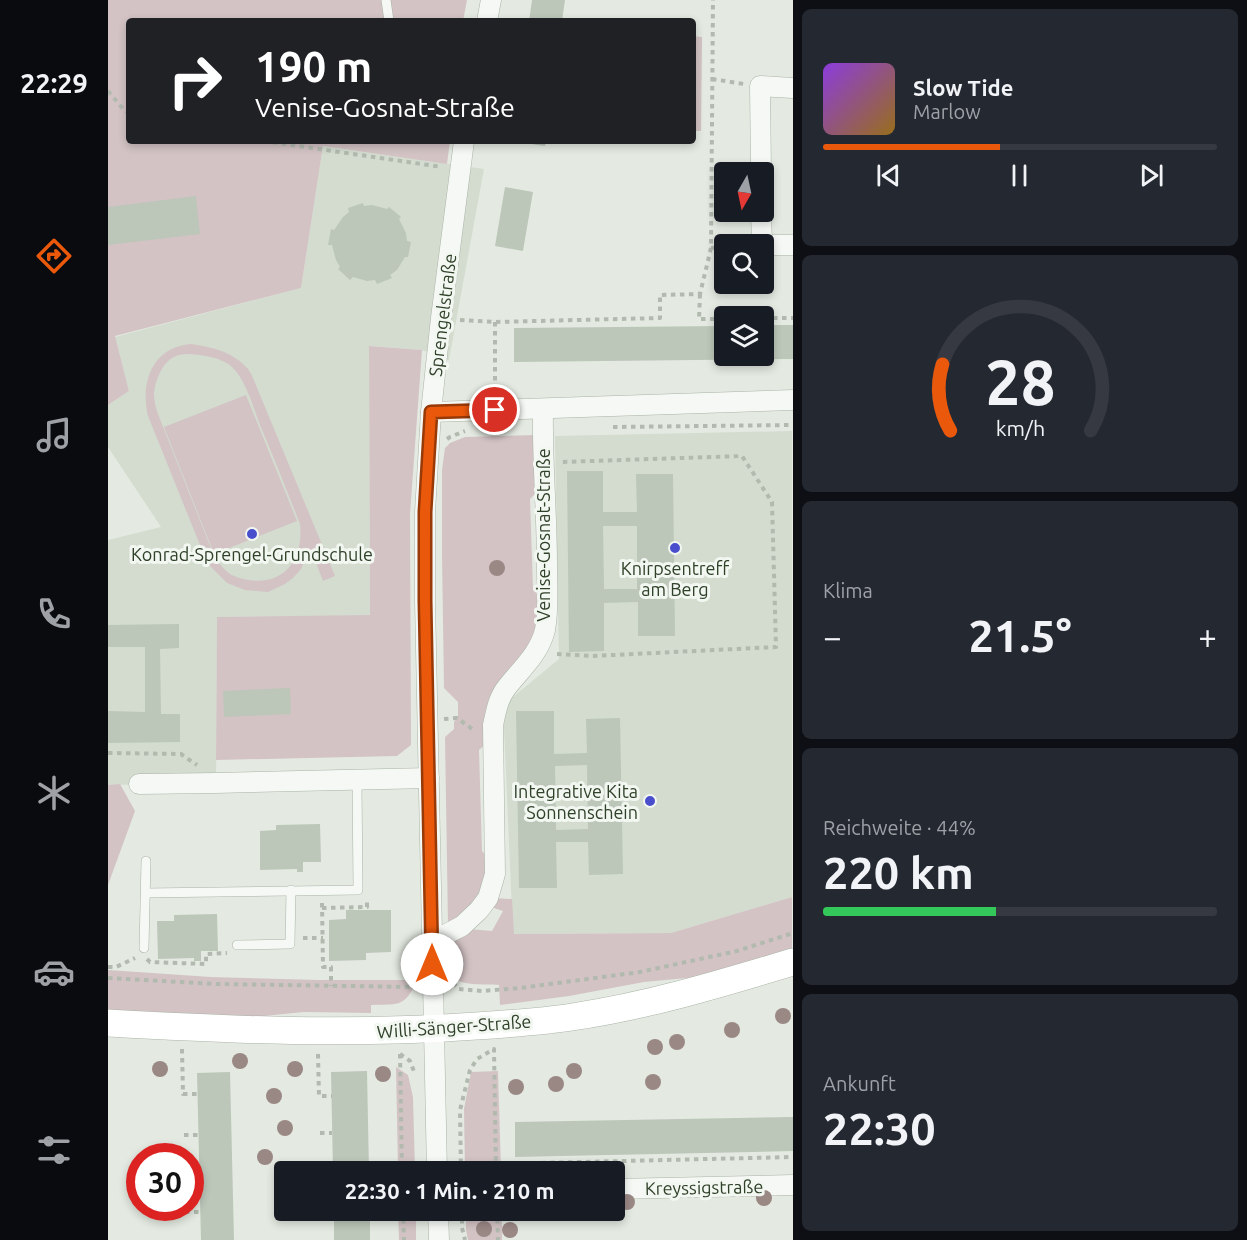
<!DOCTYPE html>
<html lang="de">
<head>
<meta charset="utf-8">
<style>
	:root { --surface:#171b24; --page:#242831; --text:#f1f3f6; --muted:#9ea1a6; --line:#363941; --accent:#ea580c }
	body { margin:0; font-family:Ubuntu,sans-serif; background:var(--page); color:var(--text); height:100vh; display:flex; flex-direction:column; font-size:22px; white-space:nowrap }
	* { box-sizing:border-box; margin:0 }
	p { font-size:20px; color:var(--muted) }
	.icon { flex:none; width:33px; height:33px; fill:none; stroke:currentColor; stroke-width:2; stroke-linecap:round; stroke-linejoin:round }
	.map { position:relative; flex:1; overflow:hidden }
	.drawer { display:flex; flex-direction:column; gap:9px; padding:9px; background:#0d0f14; width:454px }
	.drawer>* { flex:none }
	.guide { position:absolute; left:18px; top:18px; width:570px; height:126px; border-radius:6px; box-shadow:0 3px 9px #0003; background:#202124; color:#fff; overflow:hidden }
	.needle { width:39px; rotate:189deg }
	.fabs { position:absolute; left:606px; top:162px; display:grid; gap:12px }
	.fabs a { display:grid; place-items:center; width:60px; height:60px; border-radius:6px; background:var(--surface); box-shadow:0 3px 9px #0003; font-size:30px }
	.speed { position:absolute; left:18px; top:1143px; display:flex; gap:12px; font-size:30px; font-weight:700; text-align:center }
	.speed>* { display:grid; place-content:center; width:78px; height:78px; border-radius:50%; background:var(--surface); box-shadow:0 3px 9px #0003; line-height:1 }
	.speed .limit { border:9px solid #d22; background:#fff; color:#111 }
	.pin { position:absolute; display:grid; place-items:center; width:51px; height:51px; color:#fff; margin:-26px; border:3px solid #fff; border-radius:50%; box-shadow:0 2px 6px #0007 }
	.me { position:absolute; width:66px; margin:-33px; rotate:0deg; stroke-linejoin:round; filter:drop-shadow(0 0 4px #0008) }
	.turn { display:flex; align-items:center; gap:21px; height:126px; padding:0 30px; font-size:27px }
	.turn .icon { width:78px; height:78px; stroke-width:2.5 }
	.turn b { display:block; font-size:42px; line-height:51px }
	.big { font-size:45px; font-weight:600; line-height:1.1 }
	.drawer .widget { flex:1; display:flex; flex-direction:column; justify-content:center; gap:9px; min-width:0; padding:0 21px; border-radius:9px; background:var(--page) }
	.drawer .dial { align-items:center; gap:0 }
	.dial svg { height:156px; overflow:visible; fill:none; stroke:var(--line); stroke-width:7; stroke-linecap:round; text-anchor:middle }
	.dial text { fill:var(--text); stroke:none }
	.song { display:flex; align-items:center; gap:18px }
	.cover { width:72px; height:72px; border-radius:9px; background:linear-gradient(135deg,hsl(270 70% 55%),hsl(40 70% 35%)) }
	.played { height:6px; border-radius:3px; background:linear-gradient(90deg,var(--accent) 45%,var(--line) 45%) }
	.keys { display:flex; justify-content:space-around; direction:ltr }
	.heat { display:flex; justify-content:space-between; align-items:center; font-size:33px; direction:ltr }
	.charge { height:9px; border-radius:4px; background:linear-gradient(90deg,#34c759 44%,var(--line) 0) }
	.trip { position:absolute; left:166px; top:1161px; width:351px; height:60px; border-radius:6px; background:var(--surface); box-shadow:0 3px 9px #0003; font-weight:600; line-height:60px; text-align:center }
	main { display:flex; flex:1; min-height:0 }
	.tabs { display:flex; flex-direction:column; width:108px; justify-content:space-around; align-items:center; background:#090b0e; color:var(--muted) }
	.tabs .icon { width:42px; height:42px }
	.tabs .active { color:var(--accent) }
	.tabs b { font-size:27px; color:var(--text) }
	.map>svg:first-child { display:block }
</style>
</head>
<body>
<main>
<nav class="tabs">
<b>22:29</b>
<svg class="icon active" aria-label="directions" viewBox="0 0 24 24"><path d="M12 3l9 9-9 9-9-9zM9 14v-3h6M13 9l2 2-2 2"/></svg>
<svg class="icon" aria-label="music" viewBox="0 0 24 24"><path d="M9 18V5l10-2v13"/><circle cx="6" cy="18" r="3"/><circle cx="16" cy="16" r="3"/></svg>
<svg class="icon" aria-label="phone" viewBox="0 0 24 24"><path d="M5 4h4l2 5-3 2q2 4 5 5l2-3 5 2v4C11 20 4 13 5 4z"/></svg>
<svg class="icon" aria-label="climate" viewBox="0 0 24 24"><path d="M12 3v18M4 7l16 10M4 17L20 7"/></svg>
<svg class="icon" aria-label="car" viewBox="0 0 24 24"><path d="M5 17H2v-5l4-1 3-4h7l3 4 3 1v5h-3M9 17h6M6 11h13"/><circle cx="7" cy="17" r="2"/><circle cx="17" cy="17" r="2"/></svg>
<svg class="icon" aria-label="filters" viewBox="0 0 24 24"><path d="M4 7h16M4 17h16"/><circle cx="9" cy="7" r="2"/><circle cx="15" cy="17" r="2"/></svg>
</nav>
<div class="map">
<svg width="685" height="1240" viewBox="0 0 685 1240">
	<rect width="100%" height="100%" fill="#e4eae1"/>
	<g fill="#d3dccf">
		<polygon points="215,146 376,169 341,360 314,350 261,346 262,616 109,617 108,783 0,785 0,540 53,527 0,447 0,405 21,391 7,337 193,288"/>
		<polygon points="684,431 684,897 563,933 405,934 395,705 451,659 447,436"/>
	</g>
	<g fill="#d3c3c5" fill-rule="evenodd">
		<polygon points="0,0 359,0 355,21 21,21 21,141 342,141 339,164 215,146 193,288 7,336 21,391 0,405"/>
		<polygon points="585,36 594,37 593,131 585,131"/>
		<path d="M83,344c19,3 40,7 54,22 4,3 6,8 8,12l82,198 -12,5 -11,-29 -3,-1 -8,18 -8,9 -8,6 -17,8 -23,-2 -18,-7 -16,-16 -7,-12 -56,-139c-8,-33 4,-69 43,-72zM81,354c14,1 32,3 43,13 14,13 21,40 28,58 14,33 27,66 40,99 4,34 -15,62 -52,56 -6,-1 -13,-3 -18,-6 -7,-5 -11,-12 -16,-18l-56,-142c-2,-6 -4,-13 -4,-20 1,-13 8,-31 20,-37 5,-3 10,-3 15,-3z"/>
		<polygon points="261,346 314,350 302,514 303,745 289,756 108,760 109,617 262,615"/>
		<polygon points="138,395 189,521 106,554 56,427"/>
		<polygon points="428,435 431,490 422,499 425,589 433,599 431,625 379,743 371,750 374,851 381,859 369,906 340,924 337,737 346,729 346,722 350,716 350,702 336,688 334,556 334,470 337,448 342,443 357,437"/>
		<polygon points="12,784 27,811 0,885 0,785"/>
		<path d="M684,897v53l-94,27 -54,5 -75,14 -69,9 -1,-20c-13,-1 -46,2 -49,-13 -3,-9 -1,-20 -1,-30l20,-13 23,2 11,-20 -12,-4 3,-9 18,1 2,35 157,-1z"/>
		<path d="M0,970l103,7 108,3h98c-12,28 -19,24 -46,25v8l-67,-1 -51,5 -145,-5z"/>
		<polygon points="288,1067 300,1075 305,1097 307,1171 290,1171"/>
		<polygon points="390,1071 393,1171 357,1171 356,1109 363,1072"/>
		<polygon points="290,1211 308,1211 308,1240 291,1240"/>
		<polygon points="358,1211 394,1211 394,1240 360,1240 358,1230"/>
	</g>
	<g fill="#bcc6b9" fill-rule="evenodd">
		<polygon points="424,0 457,0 454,21 421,21"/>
		<polygon points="410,141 438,141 437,146 410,142"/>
		<polygon points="397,187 425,192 415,251 387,246"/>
		<polygon points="88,196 92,234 0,245 0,207"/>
		<polygon points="255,203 256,206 264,205 279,209 281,207 293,217 291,219 298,233 299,241 303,242 300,257 297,257 289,270 282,275 284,278 269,284 267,280 259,281 245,277 242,280 230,269 232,267 228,260 224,245 220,245 223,229 226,230 235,217 241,212 240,208"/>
		<polygon points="656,325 685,325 685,359 406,362 406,328 616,326 616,356 656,356"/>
		<path d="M459,471h36v41h34l-1,-38h37l2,162h-37v-34l-34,1v48l-35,1zM495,526h34v63h-33z"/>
		<polygon points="71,624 71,648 52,649 53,714 72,714 72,742 0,743 0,711 37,712 37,647 0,647 0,625"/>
		<polygon points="182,688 183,714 116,717 115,691"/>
		<path d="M408,711h38v43l33,-1 -1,-34 34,-1 3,156 -34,1 -1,-33h-32l1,46h-38zM479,765l1,64 -32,1 -1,-64z"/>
		<polygon points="212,824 213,862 195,862 195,872 189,872 189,869 152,870 152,831 168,830 168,825"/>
		<polygon points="238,910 283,910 283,952 258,953 258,960 221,961 221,920 238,919"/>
		<polygon points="109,914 110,951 93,951 93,961 86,961 86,958 50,959 49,921 66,921 66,915"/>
		<polygon points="259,1071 261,1172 225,1172 223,1072"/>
		<polygon points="122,1072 126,1240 93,1240 89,1073"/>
		<polygon points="685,1117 685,1151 407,1157 407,1122"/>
		<rect x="226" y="1210" width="36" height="30"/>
	</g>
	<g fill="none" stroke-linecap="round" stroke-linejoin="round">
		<defs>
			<g id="service">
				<polyline points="278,0 281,21"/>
				<polyline points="38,893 250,890 249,781"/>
				<polyline points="129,945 182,944 183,890"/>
				<polyline points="36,948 38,861"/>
			</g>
			<g id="minor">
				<polyline points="379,21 383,0"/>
				<polyline points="653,172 652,86 685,88"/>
				<polyline points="653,212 654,244"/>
				<polyline points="656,245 685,245"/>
				<polyline points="323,412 685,400"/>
				<polyline points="31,784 108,783 321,778"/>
				<path d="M325,941l29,-15 17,-16 9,-12 7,-24 -2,-149c3,-13 5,-27 14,-38 15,-19 32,-33 38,-57 4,-21 2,-43 2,-64 0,-53 -5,-105 -4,-157"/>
				<polyline points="329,1172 317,601 317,512 323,412 333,318 356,141"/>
				<polyline points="507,1189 685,1185"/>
				<polyline points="330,1210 331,1240"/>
			</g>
			<path id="secondary" d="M0,1023c124,7 244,12 368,3 32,-2 64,-4 96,-9 75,-11 148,-33 221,-55"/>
		</defs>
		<use href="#service" stroke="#aab4a6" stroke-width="10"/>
		<use href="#minor" stroke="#aab4a6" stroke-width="21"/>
		<use href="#secondary" stroke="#aab4a6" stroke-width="28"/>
		<g stroke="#b2baaf" stroke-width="4" stroke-dasharray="4.5 4.5" stroke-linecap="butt">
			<polyline points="604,79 636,84"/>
			<polyline points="0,91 16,110 21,113"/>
			<polyline points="156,141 334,167"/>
			<polyline points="603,248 616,247"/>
			<polyline points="592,294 591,319 616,319"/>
			<polyline points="656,318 685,318"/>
			<polyline points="352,320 387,322 552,318 552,295 592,294 603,248 605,0"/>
			<polyline points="387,322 387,393"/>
			<polyline points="505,427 685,425"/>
			<polyline points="339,439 342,437 357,431"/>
			<polyline points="449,654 485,656 668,647 664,502 634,456 454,462"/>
			<polyline points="336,719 349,718 367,731"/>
			<polyline points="0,753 73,754 89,765"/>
			<polyline points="214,903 215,967 223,967 223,986"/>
			<polyline points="214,908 259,907 259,901"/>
			<polyline points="195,938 215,938"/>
			<polyline points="39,959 42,962 98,964 98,954 119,953"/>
			<polyline points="0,967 8,967 27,958"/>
			<polyline points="0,978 109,984 308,987"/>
			<polyline points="345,983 351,989"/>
			<polyline points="351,989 374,991 412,988 532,972 629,951 685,933"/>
			<polyline points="74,1049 75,1094 89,1094"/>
			<polyline points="210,1054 211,1096 224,1096"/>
			<polyline points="292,1054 302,1061 307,1074"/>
			<polyline points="292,1054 294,1172"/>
			<polyline points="212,1133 224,1133"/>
			<polyline points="76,1135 90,1135"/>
			<polyline points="388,1164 685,1157"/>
			<polyline points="212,1171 225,1170"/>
			<polyline points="353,1172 352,1110 362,1070 369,1059 386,1049 388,1172"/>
			<polyline points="82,1174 91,1174"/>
			<polyline points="295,1210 296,1240"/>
			<polyline points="354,1210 354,1228 357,1240"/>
			<polyline points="389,1210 390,1240"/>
			<polyline points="77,1212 92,1212"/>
		</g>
		<use href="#service" stroke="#f5f8f4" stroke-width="9"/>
		<use href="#minor" stroke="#f5f8f4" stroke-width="20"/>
		<use href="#secondary" stroke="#fff" stroke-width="27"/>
	</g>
	<g fill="#9a8885">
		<circle cx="389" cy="568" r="8"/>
		<circle cx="675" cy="1016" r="8"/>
		<circle cx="624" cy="1030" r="8"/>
		<circle cx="569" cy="1042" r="8"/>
		<circle cx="547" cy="1047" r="8"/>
		<circle cx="132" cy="1061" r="8"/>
		<circle cx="52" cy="1069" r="8"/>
		<circle cx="187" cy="1069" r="8"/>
		<circle cx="466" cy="1071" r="8"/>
		<circle cx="275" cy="1074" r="8"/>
		<circle cx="545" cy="1082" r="8"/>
		<circle cx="448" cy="1084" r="8"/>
		<circle cx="408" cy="1087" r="8"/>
		<circle cx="166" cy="1096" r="8"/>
		<circle cx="177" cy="1128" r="8"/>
		<circle cx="157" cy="1157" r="8"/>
		<circle cx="656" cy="1198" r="8"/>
		<circle cx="519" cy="1202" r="8"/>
		<circle cx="376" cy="1229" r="8"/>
		<circle cx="402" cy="1230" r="8"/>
	</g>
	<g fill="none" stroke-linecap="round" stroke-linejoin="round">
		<defs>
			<polyline id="route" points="324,964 317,601 317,512 323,412 387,410"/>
		</defs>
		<use href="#route" stroke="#983908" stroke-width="15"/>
		<use href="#route" stroke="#ea580c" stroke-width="10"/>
	</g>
	<g fill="#494fcc" stroke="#f3f7f1" stroke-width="2">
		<circle cx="144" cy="534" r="6"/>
		<circle cx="567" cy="548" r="6"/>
		<circle cx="542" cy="801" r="6"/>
	</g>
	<g text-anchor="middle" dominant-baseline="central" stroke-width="6" stroke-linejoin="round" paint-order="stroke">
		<g font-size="18" fill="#30412a" stroke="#f3f7f1">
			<text transform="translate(334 315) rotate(-83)">Sprengelstraße</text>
			<text transform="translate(435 535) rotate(-90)">Venise-Gosnat-Straße</text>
			<text transform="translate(346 1026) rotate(-4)">Willi-Sänger-Straße</text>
			<text transform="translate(596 1187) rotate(-1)">Kreyssigstraße</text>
		</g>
		<g font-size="18" fill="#30412a" stroke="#f3f7f1">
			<text x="144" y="554">Konrad-Sprengel-Grundschule</text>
			<text x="567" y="568">Knirpsentreff<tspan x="567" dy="21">am Berg</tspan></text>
			<text x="530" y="791" text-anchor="end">Integrative Kita<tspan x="530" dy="21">Sonnenschein</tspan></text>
		</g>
	</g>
</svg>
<div class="fabs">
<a><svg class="needle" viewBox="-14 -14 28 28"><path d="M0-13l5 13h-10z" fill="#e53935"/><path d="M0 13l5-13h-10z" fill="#9ea1a6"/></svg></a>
<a><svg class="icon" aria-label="search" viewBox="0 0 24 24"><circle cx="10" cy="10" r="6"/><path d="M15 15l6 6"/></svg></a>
<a><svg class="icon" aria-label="layers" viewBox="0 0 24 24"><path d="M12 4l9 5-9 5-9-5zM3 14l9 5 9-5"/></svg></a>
</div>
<div class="speed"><div class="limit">30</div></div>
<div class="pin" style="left:387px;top:410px;background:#d93025"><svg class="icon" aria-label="arrive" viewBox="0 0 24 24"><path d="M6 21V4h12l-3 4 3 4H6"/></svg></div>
<svg class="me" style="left:324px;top:964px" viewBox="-20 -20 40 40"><circle r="19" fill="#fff"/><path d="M0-13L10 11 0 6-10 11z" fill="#ea580c"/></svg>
<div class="trip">22:30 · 1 Min. · 210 m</div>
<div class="guide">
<div class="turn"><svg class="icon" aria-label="right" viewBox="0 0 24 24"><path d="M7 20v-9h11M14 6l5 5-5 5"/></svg><div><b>190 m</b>Venise-Gosnat-Straße</div></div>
</div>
</div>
<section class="drawer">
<div class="widget">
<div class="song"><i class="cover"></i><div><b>Slow Tide</b><p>Marlow</p></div></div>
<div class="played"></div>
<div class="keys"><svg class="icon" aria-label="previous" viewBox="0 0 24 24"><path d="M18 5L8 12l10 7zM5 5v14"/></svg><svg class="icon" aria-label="pause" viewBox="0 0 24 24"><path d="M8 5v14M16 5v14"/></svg><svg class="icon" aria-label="next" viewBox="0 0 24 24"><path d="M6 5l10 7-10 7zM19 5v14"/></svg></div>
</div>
<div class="widget dial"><svg viewBox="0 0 100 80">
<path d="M14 69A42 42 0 1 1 86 69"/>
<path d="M14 69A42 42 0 0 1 10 35" stroke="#ea580c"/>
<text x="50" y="56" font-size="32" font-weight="700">28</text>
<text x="50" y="72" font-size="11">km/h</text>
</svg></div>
<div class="widget"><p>Klima</p>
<div class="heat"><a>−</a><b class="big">21.5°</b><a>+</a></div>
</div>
<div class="widget"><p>Reichweite · 44%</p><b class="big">220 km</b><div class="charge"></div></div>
<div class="widget"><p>Ankunft</p><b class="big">22:30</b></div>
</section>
</main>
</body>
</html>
